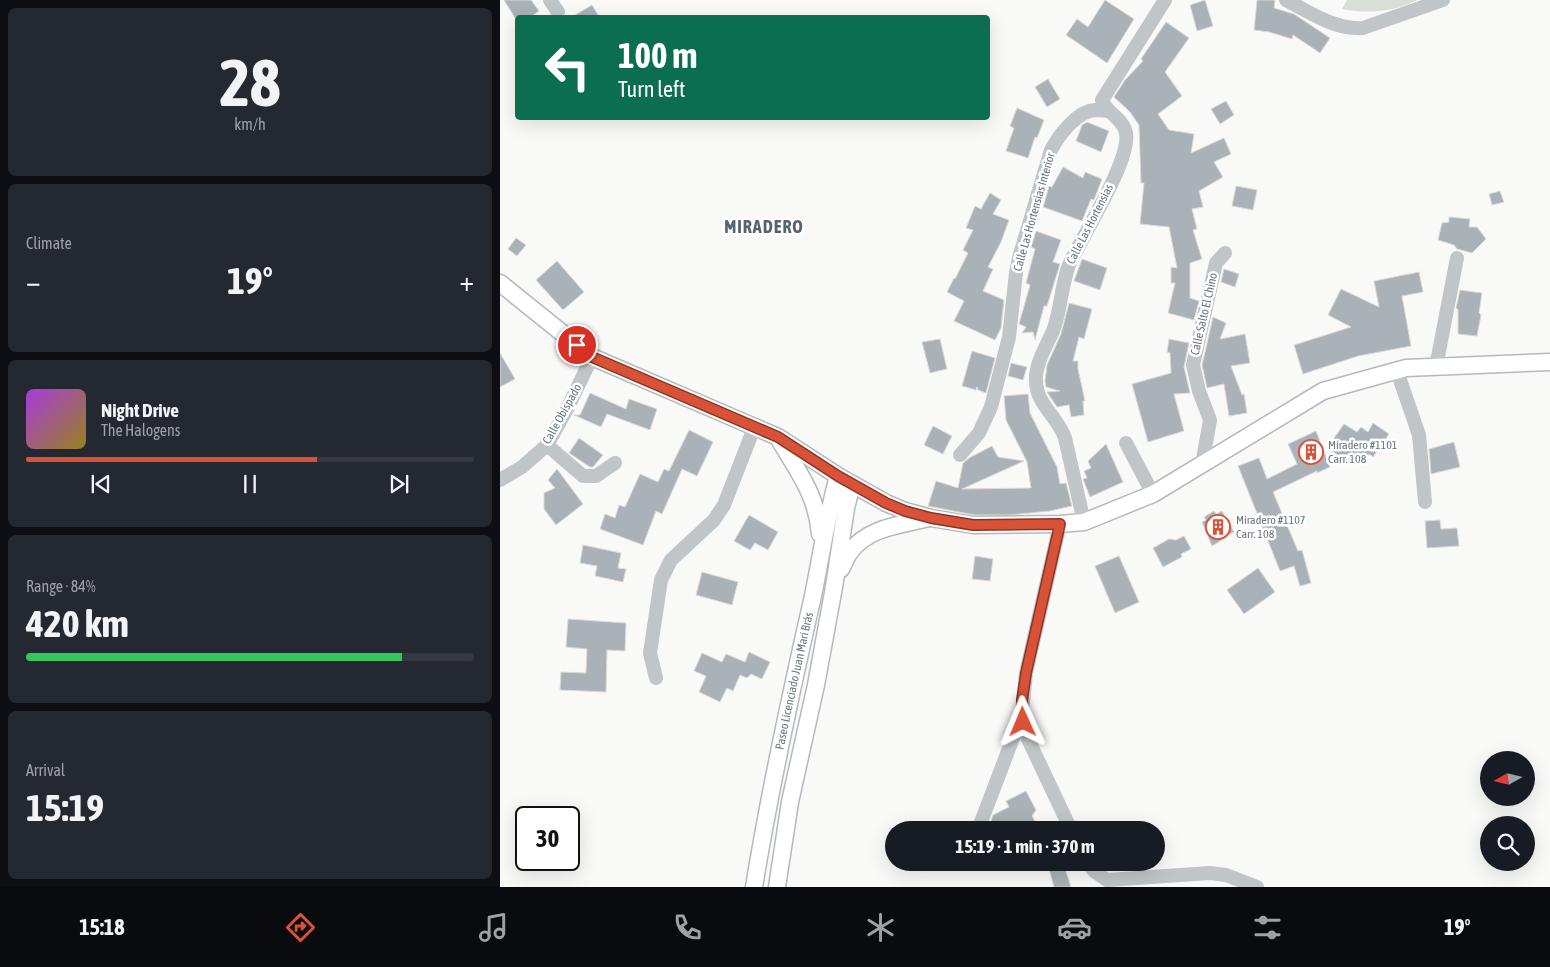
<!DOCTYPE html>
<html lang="en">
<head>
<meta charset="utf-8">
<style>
	:root { --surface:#171b24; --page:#242831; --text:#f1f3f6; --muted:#9ea1a6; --line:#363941; --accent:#d85238 }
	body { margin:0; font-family:"Asap Condensed",sans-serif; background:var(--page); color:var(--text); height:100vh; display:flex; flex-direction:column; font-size:19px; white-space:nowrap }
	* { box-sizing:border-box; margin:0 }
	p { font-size:16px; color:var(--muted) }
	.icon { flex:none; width:28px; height:28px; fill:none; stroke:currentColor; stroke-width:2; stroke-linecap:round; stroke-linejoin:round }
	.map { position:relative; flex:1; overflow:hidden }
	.side { display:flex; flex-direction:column; gap:8px; padding:8px; background:#0d0f14; width:500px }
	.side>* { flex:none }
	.top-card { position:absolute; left:15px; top:15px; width:475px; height:105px; border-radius:5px; box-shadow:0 5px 20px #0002; background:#0b6e4f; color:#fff; overflow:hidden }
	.needle { width:32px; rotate:262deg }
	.buttons { position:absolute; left:980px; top:751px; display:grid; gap:10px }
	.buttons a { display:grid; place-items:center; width:55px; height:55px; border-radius:50%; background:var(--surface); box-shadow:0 5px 20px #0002; font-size:25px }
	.speed { position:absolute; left:15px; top:806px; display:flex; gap:10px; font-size:25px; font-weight:700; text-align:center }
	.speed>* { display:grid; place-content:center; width:65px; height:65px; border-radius:50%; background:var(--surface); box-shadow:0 5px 20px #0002; line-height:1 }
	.speed .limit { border:2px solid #111; border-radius:8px; background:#fff; color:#111 }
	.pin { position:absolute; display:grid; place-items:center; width:42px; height:42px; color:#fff; margin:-21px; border:2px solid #fff; border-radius:50%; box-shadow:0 1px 5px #0007 }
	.me { position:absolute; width:55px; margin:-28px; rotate:359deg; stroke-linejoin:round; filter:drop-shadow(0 0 4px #0008) }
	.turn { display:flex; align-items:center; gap:18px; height:105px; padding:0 20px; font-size:22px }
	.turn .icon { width:65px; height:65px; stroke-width:2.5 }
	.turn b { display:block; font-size:35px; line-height:42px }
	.big { font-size:38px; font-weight:700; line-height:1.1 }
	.side .widget { flex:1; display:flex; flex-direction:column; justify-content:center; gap:8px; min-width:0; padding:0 18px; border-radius:8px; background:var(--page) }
	.side .dial { align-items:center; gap:0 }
	.dial b { font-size:65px; line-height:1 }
	.song { display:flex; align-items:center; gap:15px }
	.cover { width:60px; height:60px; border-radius:8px; background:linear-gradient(135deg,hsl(280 70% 55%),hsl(50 70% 35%)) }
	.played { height:5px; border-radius:2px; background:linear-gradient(90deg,var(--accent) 65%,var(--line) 65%) }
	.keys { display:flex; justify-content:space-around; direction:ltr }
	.heat { display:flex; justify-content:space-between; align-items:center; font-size:28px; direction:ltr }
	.charge { height:8px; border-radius:4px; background:linear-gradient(90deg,#34c759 84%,var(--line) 0) }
	.trip { position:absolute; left:385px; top:821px; width:280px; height:50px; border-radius:25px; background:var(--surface); box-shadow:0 5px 20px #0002; font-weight:700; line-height:50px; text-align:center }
	.tab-bar { display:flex; height:80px; justify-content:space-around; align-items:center; background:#090b0e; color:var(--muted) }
	.tab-bar .icon { width:35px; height:35px }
	.tab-bar .selected { color:var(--accent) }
	.tab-bar b { font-size:22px; color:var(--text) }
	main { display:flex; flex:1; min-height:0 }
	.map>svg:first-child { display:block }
</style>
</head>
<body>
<main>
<section class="side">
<div class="widget dial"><b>28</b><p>km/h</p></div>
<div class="widget"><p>Climate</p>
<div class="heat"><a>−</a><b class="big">19°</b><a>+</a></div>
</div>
<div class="widget">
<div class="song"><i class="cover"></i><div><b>Night Drive</b><p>The Halogens</p></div></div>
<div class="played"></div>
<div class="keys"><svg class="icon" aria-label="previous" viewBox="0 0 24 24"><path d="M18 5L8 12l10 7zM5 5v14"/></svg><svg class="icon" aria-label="pause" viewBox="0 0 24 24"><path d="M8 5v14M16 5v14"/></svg><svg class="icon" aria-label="next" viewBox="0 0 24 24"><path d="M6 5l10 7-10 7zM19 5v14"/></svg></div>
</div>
<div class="widget"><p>Range · 84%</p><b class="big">420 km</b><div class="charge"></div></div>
<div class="widget"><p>Arrival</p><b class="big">15:19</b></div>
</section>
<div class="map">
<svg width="1050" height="887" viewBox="0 0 1050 887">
	<rect width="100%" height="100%" fill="#f9f9f7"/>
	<path fill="#d9ded6" d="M847,0h70c-23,12 -49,14 -75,9z"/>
	<g fill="#aab2b7" stroke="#dbdbd9">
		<polygon points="4,0 31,0 39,11 29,18 15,18"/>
		<polygon points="605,0 634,19 607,63 566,35 577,19 588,27"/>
		<polygon points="705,0 713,26 697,31 690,5"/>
		<polygon points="757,0 775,0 774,8 794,14 830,38 820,53 793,35 792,39 769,32 754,30"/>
		<polygon points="92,5 100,18 70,18"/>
		<polygon points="666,22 689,38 665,72 682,96 658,114 669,130 694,134 691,153 724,138 731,154 714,162 723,177 699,191 703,207 692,209 697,229 693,230 702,259 690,263 690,298 699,301 694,320 668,313 675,283 671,283 671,267 677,268 669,227 640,224 644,183 641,183 639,125 630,112 614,97 625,80 643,61 641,59"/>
		<polygon points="548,79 560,99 547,107 535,87"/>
		<polygon points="726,101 734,115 720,124 711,109"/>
		<polygon points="517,108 544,120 537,138 535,137 528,158 506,151 514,128 510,126"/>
		<polygon points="587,122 609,131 601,152 576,141 582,125"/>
		<polygon points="563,167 583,178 585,172 602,179 594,200 591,199 582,221 543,207 549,186 552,187"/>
		<polygon points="736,186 757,190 753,210 732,206"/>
		<polygon points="1000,191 1004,202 992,205 989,194"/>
		<polygon points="490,193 501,200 493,214 509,220 501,242 488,267 493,269 483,291 504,300 501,328 495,340 454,321 464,301 447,292 454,278 455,279 468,253 463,250 473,230 466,228 475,206 481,209"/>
		<polygon points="949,217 970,219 969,227 977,227 986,239 972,253 957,249 954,245 938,240 942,223 949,222"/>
		<polygon points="536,231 561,240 553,262 560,264 547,306 544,306 535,340 533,332 522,333 526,327 519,324 530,285 526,283 535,249 531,247"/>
		<polygon points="16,238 26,245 17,256 8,249"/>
		<polygon points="582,259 607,268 600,290 574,281"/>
		<polygon points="57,261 84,292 63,310 36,280"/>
		<polygon points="724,269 739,274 735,287 721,282"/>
		<polygon points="919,272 923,292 902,296 911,346 858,356 803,374 794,345 851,327 828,315 841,289 879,307 874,281"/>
		<polygon points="960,290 982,293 979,313 981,315 977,336 958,334 958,310 956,308"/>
		<polygon points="569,303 592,309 584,339 579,337 573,361 578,361 578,369 585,401 583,401 584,415 571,417 569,405 557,407 547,392 560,391 546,387 545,381 547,365 561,334"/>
		<polygon points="713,317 726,323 720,339 745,334 750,363 731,366 742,395 744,394 747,413 729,416 724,384 707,388 702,365"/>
		<polygon points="440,339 447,369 430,373 422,342"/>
		<polygon points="669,339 689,343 684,367 690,393 674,394 684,431 648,442 632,384 671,373 670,353 667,352"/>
		<polygon points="472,351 495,358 486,393 478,390 477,387 476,390 462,386"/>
		<polygon points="0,353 15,379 0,387"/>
		<polygon points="511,363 527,367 523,380 508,376"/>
		<polygon points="90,393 126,409 129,399 157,409 150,430 107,414 101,427 74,415 80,415"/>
		<polygon points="528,394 530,413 557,467 560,484 566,483 572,506 550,511 511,515 474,515 428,506 436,481 458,488 463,463 469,458 492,446 498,457 524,461 462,489 531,488 527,462 506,420 504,396"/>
		<polygon points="873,423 889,434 873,457 869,454 863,463 855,458 848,462 827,448 844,424 857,432 861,427 868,432"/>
		<polygon points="433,426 452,436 443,454 424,445"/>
		<polygon points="189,430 213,442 197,476 182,469 162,514 156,511 143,545 100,529 105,514 115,518 119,505 125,507 140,474 158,482 164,469 169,471"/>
		<polygon points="816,431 830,467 817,473 817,471 773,492 798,551 802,550 811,583 800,586 794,566 780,571 738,466 759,458 767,479 797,464 788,444"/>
		<polygon points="79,438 103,455 93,467 90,467 69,453"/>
		<polygon points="954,442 960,467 931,474 929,449"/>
		<polygon points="606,444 623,482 590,497 583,479 587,478 584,471 591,468 588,461"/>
		<polygon points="57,469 83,504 56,525 44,509 44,493 55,488 48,480"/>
		<polygon points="714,511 716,514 722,511 734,532 721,539 722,540 712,546 702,522 706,520 704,517"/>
		<polygon points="249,515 278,532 268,550 255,543 250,550 234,541"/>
		<polygon points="940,520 941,529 957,528 959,546 927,548 925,521"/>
		<polygon points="684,536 691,549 681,554 682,557 663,567 653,548 669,539 676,540"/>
		<polygon points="83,545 121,553 118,568 126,569 123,582 95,576 97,566 80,563"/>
		<polygon points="475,556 493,559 490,581 472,579"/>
		<polygon points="619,556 639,602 615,613 595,566"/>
		<polygon points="758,568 775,592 744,614 727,590"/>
		<polygon points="202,572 238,582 232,605 196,595"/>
		<polygon points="68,619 126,623 125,651 107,650 106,692 60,690 61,672 86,673 87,649 66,647"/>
		<polygon points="249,652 270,662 262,679 251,674 247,678 240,675 233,691 227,688 220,702 199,692 206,676 194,671 202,653 222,662 226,654 245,662"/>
		<polygon points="526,791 536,810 532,816 540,830 490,830 489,827 493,815 509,807 506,801"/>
		<polygon points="564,865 571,887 554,887 549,869"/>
	</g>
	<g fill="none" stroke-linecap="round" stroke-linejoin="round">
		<defs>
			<g id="major">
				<polyline points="0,283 92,357 278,437 338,476 386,503 405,511 431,518 473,525 560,524 584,522 653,494 823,391 906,368 1050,362"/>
				<path d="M280,441c19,32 37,55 40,93"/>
				<path d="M341,569c3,-5 5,-12 9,-17 18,-25 51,-27 79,-34"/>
				<path id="s1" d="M254,887c16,-98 37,-195 59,-291 8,-40 14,-80 25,-120"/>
				<polyline points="277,887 290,802 316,685 334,587 346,508 352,484"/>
			</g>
		</defs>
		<use href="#major" stroke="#b4b9bd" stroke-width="19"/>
		<g stroke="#c0c5c8" stroke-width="14">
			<polyline points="50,0 58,12"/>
			<path d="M786,0c25,13 49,30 77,28l80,-28"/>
			<polyline points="936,367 957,258"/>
			<polyline points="897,371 919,435 925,502"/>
			<polyline points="626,443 653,494"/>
			<polyline points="47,445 83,476 96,476 115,463"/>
			<path d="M460,455l19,-22 12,-26 18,-70 7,-64 3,-15 32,-108c8,-15 26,-39 44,-40 4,0 8,0 12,1"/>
			<polyline points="702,465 710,420 699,391 693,365 716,263 725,253"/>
			<polyline points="0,480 22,467 47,445 68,407 92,357"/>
			<path d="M584,522l-19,-84c-7,-21 -29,-34 -29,-57 -1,-17 10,-34 17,-50 8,-21 8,-45 16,-66 13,-29 62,-104 57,-132 -3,-15 -19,-19 -24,-33l63,-100"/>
			<polyline points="560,524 526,673 522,712 528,739 571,830"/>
			<polyline points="156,678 150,653 161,580 171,560 214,520 224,505 254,428"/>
			<polyline points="478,830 513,738 523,722"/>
			<polyline points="587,862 594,871 607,880 710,873 726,875 757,887"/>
		</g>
		<use href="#major" stroke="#fff" stroke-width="16"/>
	</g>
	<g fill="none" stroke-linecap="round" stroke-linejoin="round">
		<defs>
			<polyline id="route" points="77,345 92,357 278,437 338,476 386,503 405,511 431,518 473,525 560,524 526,673 522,700 523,722"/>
		</defs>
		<use href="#route" stroke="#8c3524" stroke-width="12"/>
		<use href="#route" stroke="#d85238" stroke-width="9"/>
	</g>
	<defs>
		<symbol id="building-ring" viewBox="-11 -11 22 22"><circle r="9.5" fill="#fff" stroke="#d85238" stroke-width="1.5"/><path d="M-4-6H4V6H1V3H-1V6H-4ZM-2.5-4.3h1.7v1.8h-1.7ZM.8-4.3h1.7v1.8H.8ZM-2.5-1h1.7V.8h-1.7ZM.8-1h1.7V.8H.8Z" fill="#d85238"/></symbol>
	</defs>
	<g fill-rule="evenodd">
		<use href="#building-ring" x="797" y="438" width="28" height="28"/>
		<use href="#building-ring" x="704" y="513" width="28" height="28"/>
	</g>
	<g text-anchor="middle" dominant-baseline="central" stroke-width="5" stroke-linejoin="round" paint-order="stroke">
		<g font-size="12" fill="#667680" stroke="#fff">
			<text transform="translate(534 212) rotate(-74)">Calle Las Hortensias Interior</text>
			<text transform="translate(590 224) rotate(-63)">Calle Las Hortensias</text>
			<text transform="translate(704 314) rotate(-77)">Calle Salto El Chino</text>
			<text transform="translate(62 414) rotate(-61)">Calle Obispado</text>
			<text stroke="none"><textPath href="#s1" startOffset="210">Paseo Licenciado Juan Mari Brás</textPath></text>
		</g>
		<g font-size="12" fill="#667680" stroke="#fff" text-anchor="start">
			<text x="828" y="445">Miradero #1101<tspan x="828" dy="14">Carr. 108</tspan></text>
			<text x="736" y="520">Miradero #1107<tspan x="736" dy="14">Carr. 108</tspan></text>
		</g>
		<g font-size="18" font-weight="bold" letter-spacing="1" fill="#58646b" stroke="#fff">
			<text x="264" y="226">MIRADERO</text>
		</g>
	</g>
</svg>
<div class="buttons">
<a><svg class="needle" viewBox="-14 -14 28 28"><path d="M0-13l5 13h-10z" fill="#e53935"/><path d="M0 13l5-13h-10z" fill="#9ea1a6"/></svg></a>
<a><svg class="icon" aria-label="search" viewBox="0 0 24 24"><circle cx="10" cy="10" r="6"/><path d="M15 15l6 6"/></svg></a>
</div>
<div class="speed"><div class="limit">30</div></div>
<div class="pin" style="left:77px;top:345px;background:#d93025"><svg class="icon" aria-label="arrive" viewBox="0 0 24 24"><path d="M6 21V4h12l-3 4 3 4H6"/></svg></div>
<svg class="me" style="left:523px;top:722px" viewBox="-20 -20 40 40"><path d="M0-17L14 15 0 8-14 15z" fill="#d85238" stroke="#fff" stroke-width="4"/></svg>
<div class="trip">15:19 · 1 min · 370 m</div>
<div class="top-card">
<div class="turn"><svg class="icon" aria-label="left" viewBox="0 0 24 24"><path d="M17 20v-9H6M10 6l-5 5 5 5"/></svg><div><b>100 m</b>Turn left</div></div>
</div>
</div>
</main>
<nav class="tab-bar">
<b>15:18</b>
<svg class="icon selected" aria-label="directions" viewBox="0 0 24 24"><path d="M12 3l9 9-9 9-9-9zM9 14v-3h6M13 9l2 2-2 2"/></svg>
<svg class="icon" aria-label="music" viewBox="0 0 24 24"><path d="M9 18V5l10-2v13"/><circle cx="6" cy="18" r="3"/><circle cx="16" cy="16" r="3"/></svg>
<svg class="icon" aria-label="phone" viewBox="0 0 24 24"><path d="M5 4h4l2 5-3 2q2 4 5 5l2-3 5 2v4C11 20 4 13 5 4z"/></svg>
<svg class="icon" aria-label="climate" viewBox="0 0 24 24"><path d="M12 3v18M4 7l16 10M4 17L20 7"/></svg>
<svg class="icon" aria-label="car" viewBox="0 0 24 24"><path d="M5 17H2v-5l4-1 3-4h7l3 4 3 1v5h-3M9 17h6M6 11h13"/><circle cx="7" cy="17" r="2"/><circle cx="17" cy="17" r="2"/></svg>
<svg class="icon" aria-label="filters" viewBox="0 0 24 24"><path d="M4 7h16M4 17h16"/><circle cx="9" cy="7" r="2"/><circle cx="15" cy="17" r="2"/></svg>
<b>19°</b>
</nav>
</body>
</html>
